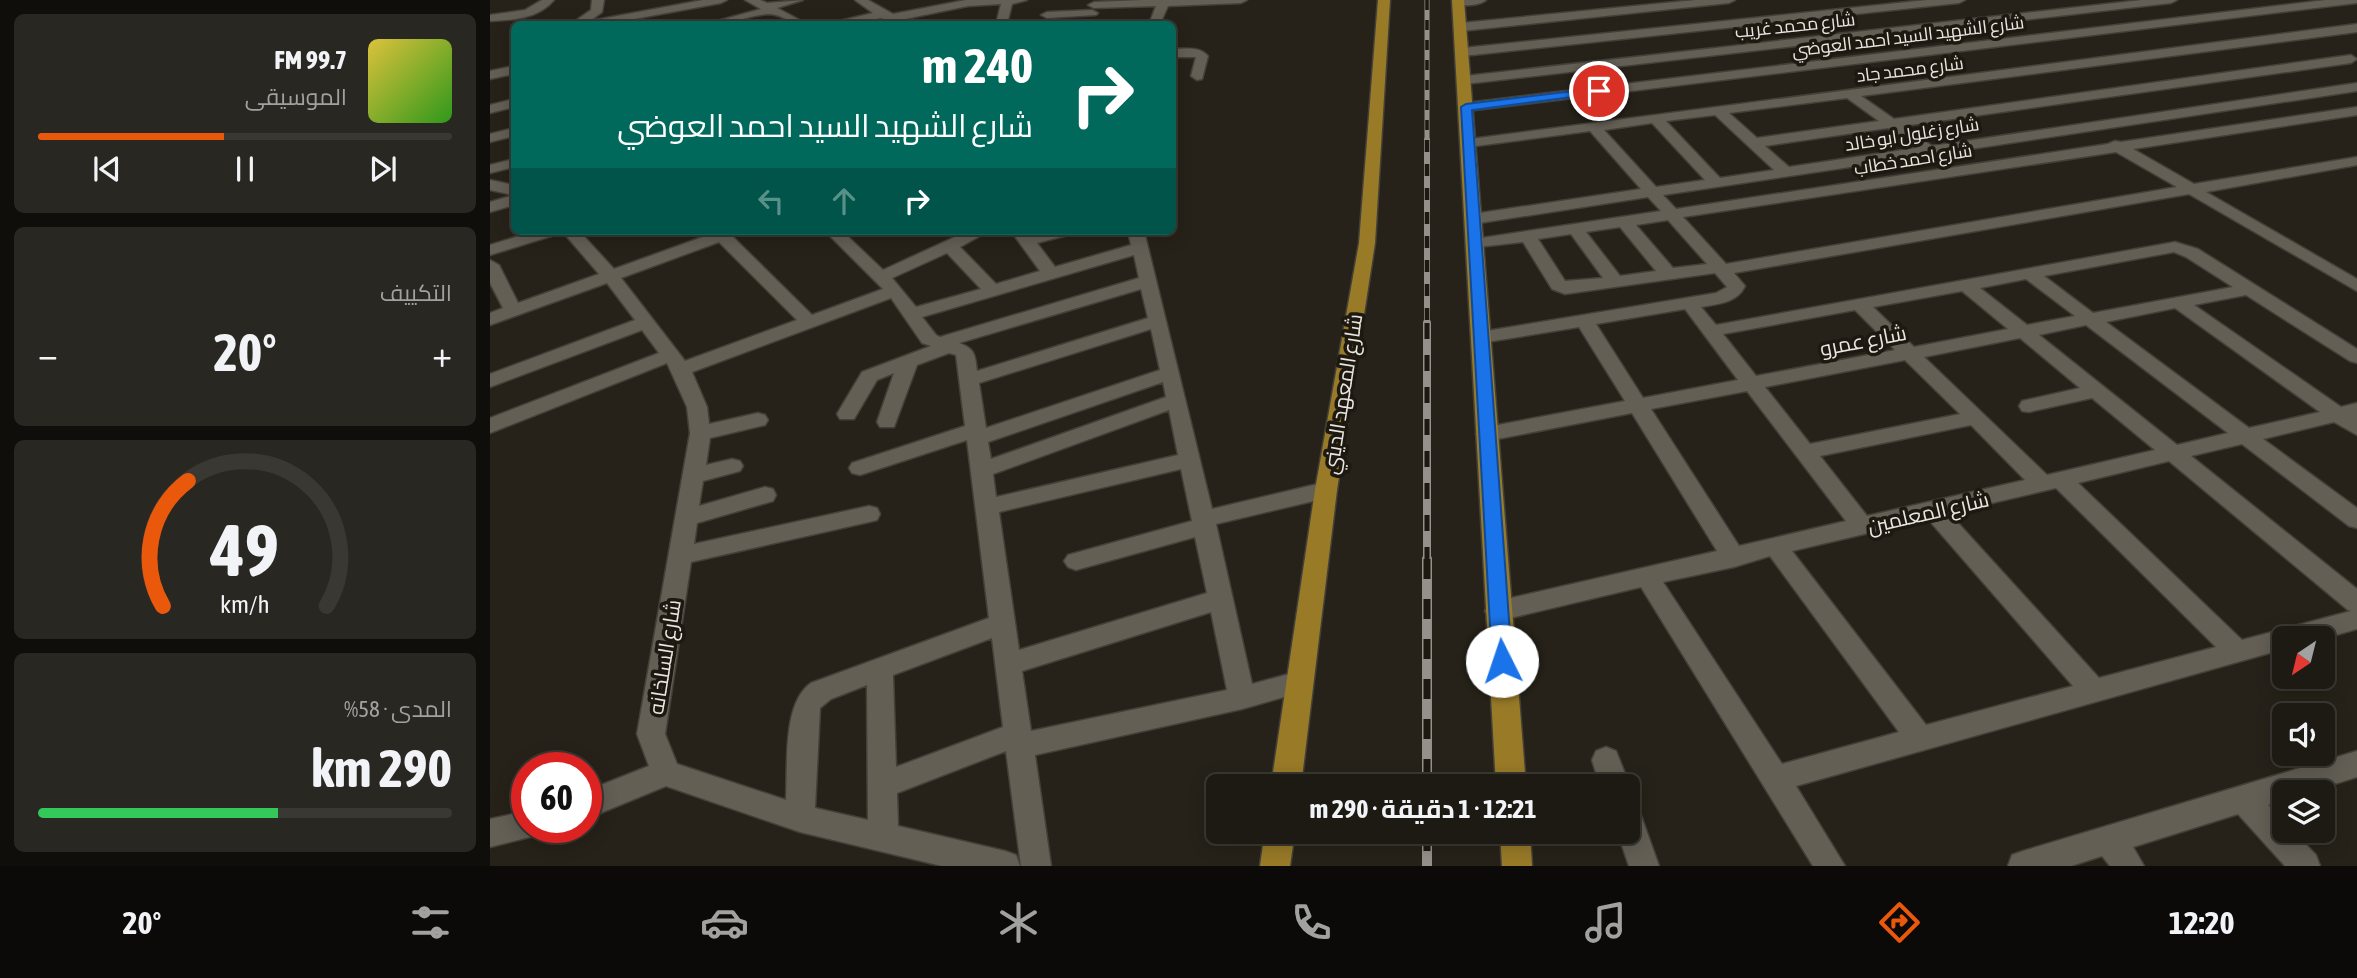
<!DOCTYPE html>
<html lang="ar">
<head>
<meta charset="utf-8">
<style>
	:root { --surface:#1c1a13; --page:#292721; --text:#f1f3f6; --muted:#a0a1a0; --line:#3a3833; --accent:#ea580c }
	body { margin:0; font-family:"Asap Condensed",Cairo,sans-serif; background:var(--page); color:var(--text); direction:rtl; height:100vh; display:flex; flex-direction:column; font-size:26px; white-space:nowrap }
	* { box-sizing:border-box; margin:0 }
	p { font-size:23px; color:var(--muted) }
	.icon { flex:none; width:38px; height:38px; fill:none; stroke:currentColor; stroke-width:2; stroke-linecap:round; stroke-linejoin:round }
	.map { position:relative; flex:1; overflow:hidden; direction:ltr }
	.panel { display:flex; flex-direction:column; gap:14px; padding:14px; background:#0f0e0a; width:490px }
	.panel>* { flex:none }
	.guide { position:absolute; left:21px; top:21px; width:665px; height:214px; border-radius:10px; box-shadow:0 4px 18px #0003,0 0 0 2px var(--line); direction:rtl; background:#00695c; color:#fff; overflow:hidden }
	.needle { width:46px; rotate:215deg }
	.buttons { position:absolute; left:1782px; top:626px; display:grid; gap:14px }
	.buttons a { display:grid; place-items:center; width:63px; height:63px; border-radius:10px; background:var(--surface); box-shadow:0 4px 18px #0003,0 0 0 2px var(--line); font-size:35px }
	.speed { position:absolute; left:21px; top:752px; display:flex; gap:14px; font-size:35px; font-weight:700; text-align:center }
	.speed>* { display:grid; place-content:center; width:91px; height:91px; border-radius:50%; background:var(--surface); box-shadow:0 4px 18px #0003,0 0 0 2px var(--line); line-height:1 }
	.speed .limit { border:10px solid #d22; background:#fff; color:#111 }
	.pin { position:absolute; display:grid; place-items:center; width:60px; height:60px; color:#fff; margin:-30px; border:4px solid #fff; border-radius:50%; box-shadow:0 2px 7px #0007 }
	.me { position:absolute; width:77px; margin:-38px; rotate:356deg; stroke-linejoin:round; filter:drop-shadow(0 0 5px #0008) }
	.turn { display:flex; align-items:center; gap:24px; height:147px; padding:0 28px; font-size:32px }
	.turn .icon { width:91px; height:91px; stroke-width:2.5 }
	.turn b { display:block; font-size:49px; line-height:60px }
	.lanes { display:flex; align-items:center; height:66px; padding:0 28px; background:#0003; justify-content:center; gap:35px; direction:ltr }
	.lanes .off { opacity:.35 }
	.big { font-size:52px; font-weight:700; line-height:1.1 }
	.panel .card { flex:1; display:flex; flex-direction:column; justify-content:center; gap:10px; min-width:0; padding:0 24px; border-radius:10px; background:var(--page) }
	.panel .dial { align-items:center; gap:0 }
	.dial svg { height:182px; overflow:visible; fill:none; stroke:var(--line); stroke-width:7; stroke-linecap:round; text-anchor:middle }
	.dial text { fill:var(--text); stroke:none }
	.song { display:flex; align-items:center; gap:21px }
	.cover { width:84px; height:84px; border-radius:10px; background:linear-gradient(135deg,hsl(50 70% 55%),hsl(110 70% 35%)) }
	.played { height:7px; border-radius:4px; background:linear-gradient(90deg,var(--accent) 45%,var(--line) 45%) }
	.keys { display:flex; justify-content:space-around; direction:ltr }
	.heat { display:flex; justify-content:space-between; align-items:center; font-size:38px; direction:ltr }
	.charge { height:10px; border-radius:5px; background:linear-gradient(90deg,#34c759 58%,var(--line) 0) }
	.trip { position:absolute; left:716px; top:774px; width:434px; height:70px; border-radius:10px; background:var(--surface); box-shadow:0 4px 18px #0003,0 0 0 2px var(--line); font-weight:700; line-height:70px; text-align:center; direction:rtl }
	.tab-bar { display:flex; height:112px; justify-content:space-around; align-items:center; background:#0b0a08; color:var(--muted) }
	.tab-bar .icon { width:49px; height:49px }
	.tab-bar .on { color:var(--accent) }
	.tab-bar b { font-size:32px; color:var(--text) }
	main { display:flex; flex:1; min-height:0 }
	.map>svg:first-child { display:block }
</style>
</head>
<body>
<main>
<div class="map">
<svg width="1867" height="866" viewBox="0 0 1867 866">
	<rect width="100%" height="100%" fill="#262219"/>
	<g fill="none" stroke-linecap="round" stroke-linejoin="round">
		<defs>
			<g id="minor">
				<path d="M52,0h12c-16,19 -41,20 -64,21v-6l35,-5z"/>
				<polygon points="102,0 114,0 112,12 100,21 213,0 237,0 231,3 117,24 87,24 88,19 101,10"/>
				<path d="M255,0h15l7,3 36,-3 -26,8 30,16c-16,1 -25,-10 -38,-10 -22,1 -41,12 -63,10l55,-15z"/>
				<polygon points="365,0 378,0 403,14 476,0 537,0 522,4 517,24 506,24 511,4 478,6 415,19 419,21 420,24 408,24 391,18 362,24 344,24 345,22 383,13"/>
				<polygon points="653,0 757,0 751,3 678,6 670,24 659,24 666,6 604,8 598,5 604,2"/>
				<path d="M964,0h32c-7,6 -23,6 -32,4z"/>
				<polygon points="1206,0 1245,0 1239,3 971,31 965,27 971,23"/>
				<polygon points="1437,0 1475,0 1469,3 973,56 967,52 973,48"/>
				<polygon points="1652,0 1687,0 1681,3 975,84 969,80 975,76"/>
				<polygon points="1836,0 1867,0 1867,3 976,111 969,107 976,103"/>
				<polygon points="602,10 608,13 606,15 557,18 551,15 557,12"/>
				<path d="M1867,24v8l-496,64 33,23 457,-64 6,4 -6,4 -448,63 29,20 425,-63v8l-694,104 13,14 432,-65 7,-3 6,1 236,-35v8l-224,34 61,35 163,-27v8l-151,27 151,87v12l-168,-97 -455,79 11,13c-8,17 -27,18 -44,21l15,18 459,-83 23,7 159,100v14l-7,-2 -104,-66 -52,10 147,102 16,-4v32l-23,-13 -71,17 94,69v20l-8,-2 -107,-82 -51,12 166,133v40l-35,10h-38v10l-488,137 49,80h-32l-172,-279 -143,34 -9,-3 -4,-7 4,-7 9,-3 219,-50 -85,-138 -145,28 -7,-2 -4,-5 4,-5 7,-2 138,-26 -46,-74 -98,16 -7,-2 -2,-4 2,-4 242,-40 11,-6 -12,-14 -150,21 -13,-5 -29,-47 -54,6 -2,-4 8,-5 186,-28 -13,-14 -175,27 -6,-2 -2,-3 2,-3 6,-2 168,-25 -51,-58 -122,16 -7,-4 2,-3zM1357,98l32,23 -122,17 -28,-25zM1225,115l59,55 -54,8 -54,-57zM1162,123l53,57 -49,7 -52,-57zM1398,128l28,20 -127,19 -24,-21zM1626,152l61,35 -451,77 -43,-47zM1178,220l39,44 -34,4 -37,-43zM1130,227l36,44 -36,5 -34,-44zM1081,234l32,44 -38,3 -27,-42zM1684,252l12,5 47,30 -140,26 -49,-37zM1536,279l49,37 -48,9 -47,-37zM1472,291l46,38 -94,18 -41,-40zM1685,308l145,104 -71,16 -143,-106zM1195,309l53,71 -95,18 -47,-74zM1365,310l40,40 -139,26 -33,-42zM1596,325l142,108 -51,12 -138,-110zM1530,338l60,50 -58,13 -3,5 3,5 7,1 63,-14 63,52 -108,25 -123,-118zM1415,360l55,54 -150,30 -45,-57zM1257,391l99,130 -107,25 -88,-137zM1481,425l54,55 -158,36 -47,-60zM1679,461l179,149 3,1 -109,29 -164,-157zM1566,488l160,159 -117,31 -150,-165zM1438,519l145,167 -147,39 -134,-174zM1280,556l129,176 -117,32 -119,-182 71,-15z"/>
				<path d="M682,49c13,0 27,-3 36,7l-6,23 -5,1 -6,-4 5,-19h-24z"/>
				<polygon points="24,66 24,74 0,79 0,71"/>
				<polygon points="24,99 24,107 0,113 0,105"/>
				<polygon points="24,128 24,136 0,142 0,134"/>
				<polygon points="24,159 24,167 0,173 0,165"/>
				<polygon points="0,180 24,185 24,195 0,190"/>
				<polygon points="24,195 24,205 0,212 0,202"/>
				<polygon points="45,231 70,231 68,234 0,255 0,245"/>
				<path d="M72,231h17l35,38 97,-35 -2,-3h34l-10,6 79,78 71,-26 -58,-58h17l41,39 85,-39h21l-29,16 36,37 44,-13 -29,-40h16l3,4 16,-4h28l-2,3 -35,9 18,24 76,-22 -3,-14h16l68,278 114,-27 8,3 3,5 -3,5 -8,3 -110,26 36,160 48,-13 9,3 4,8 -4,8 -67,19 -207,46 16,111h-30l-15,-115 -109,42 1,33 107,25 11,4 4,11h-78l-142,-34 -134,-46 -80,33v-28l63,-25 -12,-32 53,-301 -3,-26 -20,-44 -177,70v-15l169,-65 -17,-23 -152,57v-13l145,-54 -28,-37 -117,42v-12l13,-5 -13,-25v-23l9,5 19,38 81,-29zM229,242l78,78 -112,41 -64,-83zM457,253l34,36 -65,18 -24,-29zM644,255l5,23 -199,59 -4,-2 -14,-18zM651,289l7,29 -171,53c-2,-17 -2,-22 -18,-28zM401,298l31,45 9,3 -69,26 -25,42 3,5h14l23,-39 17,-7 -17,49 3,5h14l23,-62 32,-12 7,2 9,71 -113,37 -3,5 3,5 8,2 107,-35 22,178 -178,65c-29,20 -23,83 -25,117l-109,-36 -12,-30 26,-172 178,-40 8,-2 3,-6 -3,-6 -8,-2 -175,38 3,-21 76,-22 3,-6 -3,-6 -8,-2 -66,19 4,-25 37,-10 3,-5 -3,-5 -8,-2 -26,6 4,-27 55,-13 3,-5 -3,-5 -7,-2 -49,11 -2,-17 -15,-35zM661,329l9,41 -174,58 -7,-45zM673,382l3,15 -175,62 -3,-17zM679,410l9,45 -182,42 -3,-23zM691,469l11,52 -124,34 -4,6 4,6 8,3 119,-33 12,56 -188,57 -20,-138zM721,612l16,78 -196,41 -9,-60zM502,638l11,89 -107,40 -3,-92zM377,685l1,135 -53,-12 5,-100 11,-9z"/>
				<polygon points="1116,747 1126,751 1140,786 1138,791 1138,786 1110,786 1102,760 1106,751"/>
				<polygon points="1867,751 1867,777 1816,793 1794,793 1794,800 1778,805 1794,821 1794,831 1803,831 1826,855 1830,866 1795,866 1748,814 1643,847 1654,866 1620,866 1612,856 1581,866 1518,866 1522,855 1533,851"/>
				<polygon points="1138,806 1149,810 1169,866 1139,866 1127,831 1138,831"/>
				<polygon points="37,811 37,828 51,828 48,835 0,847 0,819"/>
			</g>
			<g id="major">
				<polygon points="888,0 900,0 885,243 847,490 811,786 781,786 825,490 869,243"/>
				<polygon points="962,0 974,0 1036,786 1006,786"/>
				<polygon points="775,831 805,831 800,866 770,866"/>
				<polygon points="1010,831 1040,831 1042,866 1012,866"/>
			</g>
		</defs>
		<use href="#minor" stroke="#434039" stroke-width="3"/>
		<use href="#major" stroke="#434039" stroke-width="3"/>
		<use href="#minor" fill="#645f55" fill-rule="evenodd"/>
		<use href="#major" fill="#987a27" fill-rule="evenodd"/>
		<defs>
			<polyline id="rail-far3" points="937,0 937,142"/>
			<polyline id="rail-far2" points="937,140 937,325"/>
			<polyline id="rail-far1" points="937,323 937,561"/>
			<g id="rail">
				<polyline points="937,559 937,786"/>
				<polyline points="937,831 937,866"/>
			</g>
		</defs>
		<use href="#rail-far3" stroke="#95918a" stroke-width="5"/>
		<use href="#rail-far2" stroke="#95918a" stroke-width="6"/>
		<use href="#rail-far1" stroke="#95918a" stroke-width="8"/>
		<use href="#rail" stroke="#95918a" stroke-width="10"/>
		<use href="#rail-far3" stroke="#1d1910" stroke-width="3.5" stroke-dasharray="10" stroke-linecap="butt"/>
		<use href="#rail-far2" stroke="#1d1910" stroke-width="4.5" stroke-dasharray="12" stroke-linecap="butt"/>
		<use href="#rail-far1" stroke="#1d1910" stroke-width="5" stroke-dasharray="16" stroke-linecap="butt"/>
		<use href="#rail" stroke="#1d1910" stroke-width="7" stroke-dasharray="20" stroke-linecap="butt"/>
	</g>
	<polygon fill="#1a73e8" stroke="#114b97" stroke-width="2" points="1109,88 1113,89 1113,93 982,110 1022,661 1019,667 1012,669 1005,667 1002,661 971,107 976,104"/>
	<g text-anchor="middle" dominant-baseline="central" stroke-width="7" stroke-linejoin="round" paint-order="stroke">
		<g font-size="18" fill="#e9e6e0" stroke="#1d1910">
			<text transform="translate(1305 25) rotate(-6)">شارع محمد غريب</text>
			<text transform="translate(1418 36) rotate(-7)">شارع الشهيد السيد احمد العوضي</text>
			<text transform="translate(1420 69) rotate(-7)">شارع محمد جاد</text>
			<text transform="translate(1422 134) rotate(-9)">شارع زغلول ابو خالد</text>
			<text transform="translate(1423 159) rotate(-9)">شارع احمد خطاب</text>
		</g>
		<g font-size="21" fill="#e9e6e0" stroke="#1d1910">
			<text transform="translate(1373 340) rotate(-11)">شارع عمرو</text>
			<text transform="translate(852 394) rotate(-81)">شارع المعهد الديني</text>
			<text transform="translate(1438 512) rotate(-13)">شارع المعلمين</text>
			<text transform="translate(174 657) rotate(-81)">شارع السلخانه</text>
		</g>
	</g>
</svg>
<div class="buttons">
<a><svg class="needle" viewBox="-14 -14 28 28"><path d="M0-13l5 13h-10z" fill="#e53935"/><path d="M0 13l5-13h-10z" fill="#a0a1a0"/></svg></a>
<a><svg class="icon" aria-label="sound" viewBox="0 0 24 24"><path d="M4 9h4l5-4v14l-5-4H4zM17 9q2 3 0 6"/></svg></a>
<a><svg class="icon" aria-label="layers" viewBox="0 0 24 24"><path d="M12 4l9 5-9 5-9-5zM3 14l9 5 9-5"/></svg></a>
</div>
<div class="speed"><div class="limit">60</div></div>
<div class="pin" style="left:1109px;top:91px;background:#d93025"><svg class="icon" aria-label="arrive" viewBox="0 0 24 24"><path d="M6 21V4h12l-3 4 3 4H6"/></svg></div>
<svg class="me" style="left:1012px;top:661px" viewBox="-20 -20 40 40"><circle r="19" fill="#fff"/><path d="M0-13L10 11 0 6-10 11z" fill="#1a73e8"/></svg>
<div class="trip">12:21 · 1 دقيقة · 290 m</div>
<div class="guide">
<div class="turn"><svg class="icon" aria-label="right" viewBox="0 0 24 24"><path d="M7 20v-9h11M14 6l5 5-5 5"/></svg><div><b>240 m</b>شارع الشهيد السيد احمد العوضي</div></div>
<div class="lanes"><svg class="icon off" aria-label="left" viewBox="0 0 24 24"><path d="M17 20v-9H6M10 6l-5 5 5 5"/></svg><svg class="icon off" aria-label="ahead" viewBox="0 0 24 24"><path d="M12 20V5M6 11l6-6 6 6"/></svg><svg class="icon" aria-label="right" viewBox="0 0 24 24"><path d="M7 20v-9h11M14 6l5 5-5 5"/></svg></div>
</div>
</div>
<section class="panel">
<div class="card">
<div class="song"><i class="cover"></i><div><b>99.7 FM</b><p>الموسيقى</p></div></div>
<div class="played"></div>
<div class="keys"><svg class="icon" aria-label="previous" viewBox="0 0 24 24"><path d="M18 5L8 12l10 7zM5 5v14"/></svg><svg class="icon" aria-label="pause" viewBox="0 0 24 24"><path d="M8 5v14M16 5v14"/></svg><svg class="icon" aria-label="next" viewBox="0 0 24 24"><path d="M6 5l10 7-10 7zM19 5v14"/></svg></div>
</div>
<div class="card"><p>التكييف</p>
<div class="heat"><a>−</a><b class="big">20°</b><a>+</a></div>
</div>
<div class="card dial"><svg viewBox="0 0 100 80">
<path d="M14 69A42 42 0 1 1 86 69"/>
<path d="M14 69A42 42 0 0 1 25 14" stroke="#ea580c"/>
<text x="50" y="56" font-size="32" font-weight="700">49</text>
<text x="50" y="72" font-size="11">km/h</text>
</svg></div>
<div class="card"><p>المدى · 58%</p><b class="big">290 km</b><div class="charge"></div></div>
</section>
</main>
<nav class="tab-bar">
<b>12:20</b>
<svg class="icon on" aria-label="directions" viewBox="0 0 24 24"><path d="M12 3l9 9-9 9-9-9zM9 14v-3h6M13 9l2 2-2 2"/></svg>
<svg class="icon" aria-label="music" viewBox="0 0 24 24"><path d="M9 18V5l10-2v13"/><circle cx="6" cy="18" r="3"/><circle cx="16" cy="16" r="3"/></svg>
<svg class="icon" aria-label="phone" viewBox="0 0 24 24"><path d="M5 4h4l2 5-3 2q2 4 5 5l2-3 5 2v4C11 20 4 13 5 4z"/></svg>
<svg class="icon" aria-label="climate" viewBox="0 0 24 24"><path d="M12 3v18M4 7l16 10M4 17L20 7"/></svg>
<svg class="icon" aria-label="car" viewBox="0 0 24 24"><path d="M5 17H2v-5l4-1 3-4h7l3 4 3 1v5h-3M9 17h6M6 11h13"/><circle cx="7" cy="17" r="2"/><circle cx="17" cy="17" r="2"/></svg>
<svg class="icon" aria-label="filters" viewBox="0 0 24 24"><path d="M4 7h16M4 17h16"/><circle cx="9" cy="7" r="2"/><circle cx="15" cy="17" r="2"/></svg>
<b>20°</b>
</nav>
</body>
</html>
